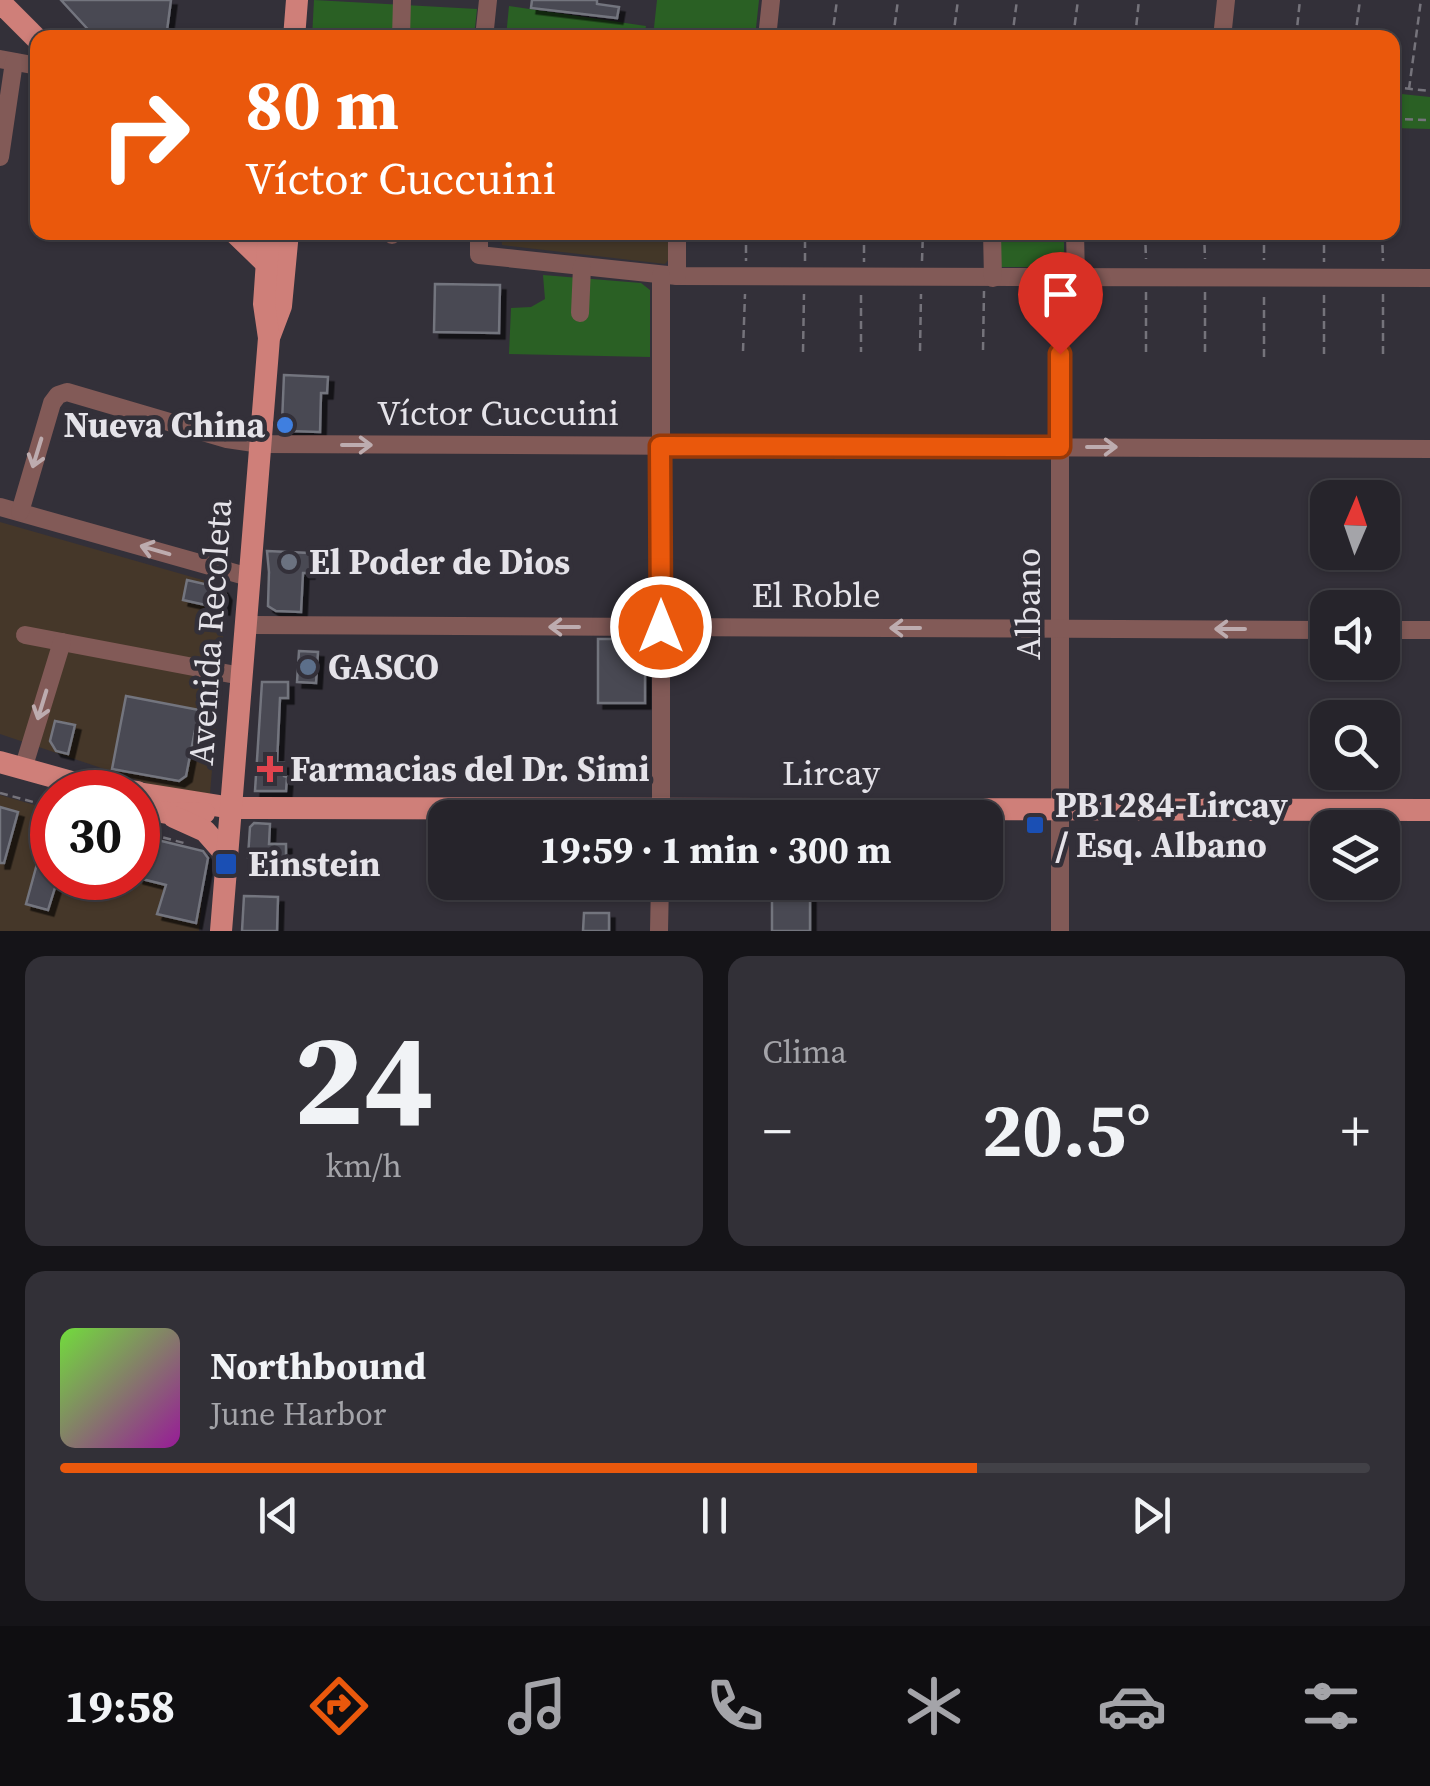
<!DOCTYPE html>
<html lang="es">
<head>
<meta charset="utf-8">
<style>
	:root { --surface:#26242b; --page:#323037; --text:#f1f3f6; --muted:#a4a4a9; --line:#424147; --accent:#ea580c }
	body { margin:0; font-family:"Source Serif 4",serif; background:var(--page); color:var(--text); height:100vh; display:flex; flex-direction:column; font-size:38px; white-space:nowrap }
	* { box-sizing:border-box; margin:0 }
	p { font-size:32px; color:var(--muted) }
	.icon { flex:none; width:55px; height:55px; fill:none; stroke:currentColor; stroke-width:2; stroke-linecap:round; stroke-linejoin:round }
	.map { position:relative; height:931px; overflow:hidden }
	.drawer { display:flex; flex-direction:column; gap:25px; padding:25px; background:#151418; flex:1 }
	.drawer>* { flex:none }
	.hud { position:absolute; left:30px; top:30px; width:1370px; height:210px; border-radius:20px; box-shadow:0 2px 8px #0004,0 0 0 2px var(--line); background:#ea580c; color:#fff; overflow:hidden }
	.needle { width:65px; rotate:2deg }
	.buttons { position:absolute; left:1310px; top:480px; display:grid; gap:20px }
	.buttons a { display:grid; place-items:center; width:90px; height:90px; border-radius:20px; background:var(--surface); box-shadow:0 2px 8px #0004,0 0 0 2px var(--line); font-size:50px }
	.speed { position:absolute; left:30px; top:770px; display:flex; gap:20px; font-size:50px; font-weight:700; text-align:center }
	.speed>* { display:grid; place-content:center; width:130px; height:130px; border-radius:50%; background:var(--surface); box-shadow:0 2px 8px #0004,0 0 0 2px var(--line); line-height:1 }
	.speed .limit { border:15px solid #d22; background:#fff; color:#111 }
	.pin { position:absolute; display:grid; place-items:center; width:85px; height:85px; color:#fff; margin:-102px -42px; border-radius:50% 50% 50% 0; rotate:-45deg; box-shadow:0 0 10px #0007 }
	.pin .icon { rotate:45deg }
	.me { position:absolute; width:110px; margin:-55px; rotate:0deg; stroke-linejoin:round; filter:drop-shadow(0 0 8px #0008) }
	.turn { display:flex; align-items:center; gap:35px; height:210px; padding:0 50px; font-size:45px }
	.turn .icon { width:130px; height:130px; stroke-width:2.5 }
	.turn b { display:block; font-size:70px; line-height:85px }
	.big { font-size:75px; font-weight:700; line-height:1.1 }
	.drawer .card { flex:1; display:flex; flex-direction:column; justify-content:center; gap:15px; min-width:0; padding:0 35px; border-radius:20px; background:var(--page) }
	.drawer .dial { align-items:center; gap:0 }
	.dial b { font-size:130px; line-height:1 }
	.song { display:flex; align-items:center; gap:30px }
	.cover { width:120px; height:120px; border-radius:15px; background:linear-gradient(135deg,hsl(100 70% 55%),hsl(300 70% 35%)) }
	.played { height:10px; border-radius:5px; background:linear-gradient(90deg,var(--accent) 70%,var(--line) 70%) }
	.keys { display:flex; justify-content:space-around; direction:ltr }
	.heat { display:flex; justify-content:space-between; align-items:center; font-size:55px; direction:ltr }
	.drawer .tiles { flex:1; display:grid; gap:25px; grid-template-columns:1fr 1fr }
	.card:last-child { grid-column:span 2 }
	.trip { position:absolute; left:428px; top:800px; width:575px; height:100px; border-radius:20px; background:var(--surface); box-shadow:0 2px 8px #0004,0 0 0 2px var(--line); font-weight:700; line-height:100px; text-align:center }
	.tabs { display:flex; height:160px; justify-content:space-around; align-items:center; background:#0f0e11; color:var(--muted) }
	.tabs .icon { width:70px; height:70px }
	.tabs .active { color:var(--accent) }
	.tabs b { font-size:45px; color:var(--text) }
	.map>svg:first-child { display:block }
</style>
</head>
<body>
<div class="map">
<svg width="1430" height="931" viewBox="0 0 1430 931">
	<defs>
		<filter id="shadow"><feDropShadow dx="5.5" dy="5.5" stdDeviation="0" flood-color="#0009"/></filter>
	</defs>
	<rect width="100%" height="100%" fill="#333039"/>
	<g fill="#453729">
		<polygon points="0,522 227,587 210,794 152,785 0,734"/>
		<polygon points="0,795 52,810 52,878 138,878 138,833 206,852 199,931 0,931"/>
	</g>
	<polygon fill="#433728" points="501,233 671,233 671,257 665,264 502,245"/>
	<g fill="#2a6024">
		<polygon points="314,0 477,9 474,37 312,38"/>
		<polygon points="657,0 759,0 755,37 653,37"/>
		<polygon points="509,6 646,26 644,37 506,37"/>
		<polygon points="1392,93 1430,97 1430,129 1393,128"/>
		<rect x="999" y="242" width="65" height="25"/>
		<polygon points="543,275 641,283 650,290 650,357 509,354 511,308 531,307 545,299"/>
	</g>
	<g fill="#484852" stroke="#73747e" stroke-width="2.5" filter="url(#shadow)">
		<polygon points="61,0 171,0 166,38 96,38"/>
		<polygon points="532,0 597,0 597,4 619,7 617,18 531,8"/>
		<polygon points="435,284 500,285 499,333 434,332"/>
		<polygon points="284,375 328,377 327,393 321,393 320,432 288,431 282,423"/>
		<polygon points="267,551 310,553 309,573 303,573 301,612 276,611 268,606 269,572"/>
		<polygon points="187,580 222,588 226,595 224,609 183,600"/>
		<polygon points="598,639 643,639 645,641 645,703 598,703"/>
		<polygon points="299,651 318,652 316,683 297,682"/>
		<polygon points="262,682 288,682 288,698 280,698 277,763 284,763 284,776 287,777 286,791 255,791"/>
		<polygon points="126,696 199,710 186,776 179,781 112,769"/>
		<polygon points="55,721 75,725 68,754 56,751 50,741"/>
		<polygon points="0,807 18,812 4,863 0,863"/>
		<polygon points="49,820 52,821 52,878 58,878 48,910 26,904"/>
		<polygon points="254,823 270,824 269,844 286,844 286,858 248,857 250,827"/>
		<polygon points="145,837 203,851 208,858 196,923 157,914 166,885 138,878 138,866"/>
		<polygon points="792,882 810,882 810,931 772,931 772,899 792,899"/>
		<polygon points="244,896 278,897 277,931 242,931"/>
		<polygon points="584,913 609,913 609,931 583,931"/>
	</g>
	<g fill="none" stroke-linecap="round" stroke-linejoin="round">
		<g stroke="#75737b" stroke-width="2.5" stroke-dasharray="8 5" stroke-linecap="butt">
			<polyline points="832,38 837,0"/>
			<polyline points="893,38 898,0"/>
			<polyline points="953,38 958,0"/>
			<polyline points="1012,38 1017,0"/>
			<polyline points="1073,38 1078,0"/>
			<polyline points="1135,38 1139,0"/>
			<polyline points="1296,38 1300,0"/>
			<polyline points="1355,38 1360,0"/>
			<polyline points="1392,87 1430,91"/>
			<polyline points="1409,89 1421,0"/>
			<polyline points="1392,119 1430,120"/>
			<polyline points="343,232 376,234"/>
			<polyline points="746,232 746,261"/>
			<polyline points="864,232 864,262"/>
			<polyline points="1145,232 1146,259"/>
			<polyline points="1204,232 1205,259"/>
			<polyline points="1264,232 1264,260"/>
			<polyline points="1324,232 1324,262"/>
			<polyline points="1382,232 1383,261"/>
			<polyline points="409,235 461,238"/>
			<polyline points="805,261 805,232"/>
			<polyline points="922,261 923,232"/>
			<polyline points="1146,292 1146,356"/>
			<polyline points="1205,292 1205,356"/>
			<polyline points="1383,294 1383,357"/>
			<polyline points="861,295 861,352"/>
			<polyline points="1324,295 1324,354"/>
			<polyline points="983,350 984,291"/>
			<polyline points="743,351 745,294"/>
			<polyline points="920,351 921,294"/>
			<polyline points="803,352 804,294"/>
			<polyline points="1264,357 1264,293"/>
			<polyline points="0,793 52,807"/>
			<polyline points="138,831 184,843"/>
		</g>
		<g stroke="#825a57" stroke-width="18">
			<polyline points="401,38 402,0"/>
			<polyline points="484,38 488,0"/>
			<polyline points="767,38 771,0"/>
			<polyline points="1222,38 1226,0"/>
			<polyline points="0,59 38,66"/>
			<polyline points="0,157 14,62"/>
			<polyline points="479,232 479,255 677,276 1430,278"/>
			<polyline points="677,232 677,276"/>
			<polyline points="992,232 993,278"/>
			<polyline points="1075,232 1076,278"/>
			<polyline points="392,235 392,232"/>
			<polyline points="1060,278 1060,931"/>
			<polyline points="580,313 582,267"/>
			<polyline points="0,507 249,577"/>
			<polyline points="20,512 52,403 58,395 67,392 227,439 260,444 1430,449"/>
			<polyline points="245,625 1328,630"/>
			<polyline points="1382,630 1430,630"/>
			<polyline points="25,635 241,676"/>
			<polyline points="23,769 62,642"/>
			<polyline points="661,817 661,275"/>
			<polyline points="659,931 660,882"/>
		</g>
		<g stroke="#cf7f79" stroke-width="22">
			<polyline points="0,2 38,40"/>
			<polyline points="294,38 297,0"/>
			<polyline points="234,232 271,268"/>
			<polyline points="270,335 281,306 288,232"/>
			<polyline points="0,762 86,786 137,792"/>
			<polyline points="138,793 232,808 1430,810"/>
			<polyline points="138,808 173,814 204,813"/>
			<polyline points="174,817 205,831 228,857"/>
			<polyline points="221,931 269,338 264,304 269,232"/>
		</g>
	</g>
	<defs><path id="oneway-shaft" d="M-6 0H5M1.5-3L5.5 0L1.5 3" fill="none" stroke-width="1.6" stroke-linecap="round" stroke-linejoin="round" transform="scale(2.5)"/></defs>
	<g stroke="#bdacaf">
		<use href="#oneway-shaft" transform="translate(357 445)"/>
		<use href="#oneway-shaft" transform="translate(1102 447)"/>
		<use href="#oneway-shaft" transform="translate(37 453) rotate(107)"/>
		<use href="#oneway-shaft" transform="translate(155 550) rotate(-164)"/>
		<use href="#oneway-shaft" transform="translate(564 627) rotate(-180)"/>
		<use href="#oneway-shaft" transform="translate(905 628) rotate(-180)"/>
		<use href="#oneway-shaft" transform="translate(1230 629) rotate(-180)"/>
		<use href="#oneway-shaft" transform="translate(42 705) rotate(107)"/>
	</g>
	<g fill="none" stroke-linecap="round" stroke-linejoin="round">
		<defs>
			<polyline id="route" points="661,627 660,446 1060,447 1060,354"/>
		</defs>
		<use href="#route" stroke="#983908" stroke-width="25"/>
		<use href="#route" stroke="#ea580c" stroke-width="18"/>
	</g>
	<circle fill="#3f7fe0" stroke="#333039" stroke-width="4" cx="285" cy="425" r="10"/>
	<circle fill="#6b7280" stroke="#333039" stroke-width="4" cx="289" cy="562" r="10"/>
	<circle fill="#5c6f8a" stroke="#333039" stroke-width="4" cx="308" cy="667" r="10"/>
	<path fill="#e0444e" stroke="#333039" stroke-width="4" d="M265 754h10v10h10v10h-10v10h-10v-10h-10v-10h10z"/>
	<g fill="#1a4fb4" stroke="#333039" stroke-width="4">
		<rect x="1025" y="815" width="20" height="20" rx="5"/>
		<rect x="214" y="852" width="24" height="24" rx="5"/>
	</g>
	<g text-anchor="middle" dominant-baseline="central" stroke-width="9" stroke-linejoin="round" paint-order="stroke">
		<g font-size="35" fill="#e5e3e9" stroke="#333039">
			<text x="498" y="413">Víctor Cuccuini</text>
			<text x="816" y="595">El Roble</text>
			<text transform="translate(1028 604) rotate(-90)">Albano</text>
			<text transform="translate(210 632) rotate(-86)">Avenida Recoleta</text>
			<text x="831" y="773">Lircay</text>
		</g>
		<g font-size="35" font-weight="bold" fill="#e5e3e9" stroke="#333039" text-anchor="start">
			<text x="265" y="425" text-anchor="end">Nueva China</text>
			<text x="309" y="562">El Poder de Dios</text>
			<text x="328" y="667">GASCO</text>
			<text x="290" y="769">Farmacias del Dr. Simi</text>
			<text x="1055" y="805">PB1284-Lircay<tspan x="1055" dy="40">/ Esq. Albano</tspan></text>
			<text x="248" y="864">Einstein</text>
		</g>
	</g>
</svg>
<div class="buttons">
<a><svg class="needle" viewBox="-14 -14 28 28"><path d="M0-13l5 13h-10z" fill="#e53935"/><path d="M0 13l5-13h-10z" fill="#a4a4a9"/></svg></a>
<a><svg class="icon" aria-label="sound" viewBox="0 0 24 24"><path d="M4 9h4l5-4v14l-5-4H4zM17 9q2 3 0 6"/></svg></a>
<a><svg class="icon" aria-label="search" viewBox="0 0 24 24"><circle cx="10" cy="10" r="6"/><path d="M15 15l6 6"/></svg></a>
<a><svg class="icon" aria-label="layers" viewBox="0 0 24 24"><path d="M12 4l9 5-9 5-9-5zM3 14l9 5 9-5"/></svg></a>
</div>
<div class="speed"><div class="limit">30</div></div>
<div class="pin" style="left:1060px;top:354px;background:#d93025"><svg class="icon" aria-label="arrive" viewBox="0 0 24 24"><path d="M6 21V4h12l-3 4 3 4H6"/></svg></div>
<svg class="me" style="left:661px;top:627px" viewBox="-20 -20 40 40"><circle r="17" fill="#ea580c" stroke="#fff" stroke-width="3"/><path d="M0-11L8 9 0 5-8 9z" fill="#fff"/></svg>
<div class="trip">19:59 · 1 min · 300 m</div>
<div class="hud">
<div class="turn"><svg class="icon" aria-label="right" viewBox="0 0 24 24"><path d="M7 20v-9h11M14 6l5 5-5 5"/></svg><div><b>80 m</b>Víctor Cuccuini</div></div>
</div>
</div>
<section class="drawer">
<div class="tiles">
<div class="card dial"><b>24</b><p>km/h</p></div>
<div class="card"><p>Clima</p>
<div class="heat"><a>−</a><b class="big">20.5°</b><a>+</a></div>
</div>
<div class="card">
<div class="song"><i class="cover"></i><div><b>Northbound</b><p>June Harbor</p></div></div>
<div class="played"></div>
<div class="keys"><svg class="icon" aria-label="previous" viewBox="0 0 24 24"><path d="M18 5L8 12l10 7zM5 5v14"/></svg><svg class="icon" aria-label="pause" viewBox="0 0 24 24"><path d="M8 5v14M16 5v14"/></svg><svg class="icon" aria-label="next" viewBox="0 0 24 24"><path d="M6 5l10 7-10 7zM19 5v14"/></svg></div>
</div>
</div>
</section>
<nav class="tabs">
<b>19:58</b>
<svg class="icon active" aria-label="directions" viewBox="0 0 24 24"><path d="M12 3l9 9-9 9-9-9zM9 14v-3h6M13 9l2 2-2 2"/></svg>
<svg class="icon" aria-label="music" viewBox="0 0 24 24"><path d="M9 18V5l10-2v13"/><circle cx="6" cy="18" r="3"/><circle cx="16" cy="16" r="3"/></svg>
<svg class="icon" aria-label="phone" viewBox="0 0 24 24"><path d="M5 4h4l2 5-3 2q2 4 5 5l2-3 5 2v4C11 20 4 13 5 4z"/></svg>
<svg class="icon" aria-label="climate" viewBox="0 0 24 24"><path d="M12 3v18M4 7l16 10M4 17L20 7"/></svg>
<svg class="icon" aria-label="car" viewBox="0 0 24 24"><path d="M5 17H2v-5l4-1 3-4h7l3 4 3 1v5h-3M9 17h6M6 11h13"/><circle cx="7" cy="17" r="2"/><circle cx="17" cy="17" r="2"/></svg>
<svg class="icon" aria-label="filters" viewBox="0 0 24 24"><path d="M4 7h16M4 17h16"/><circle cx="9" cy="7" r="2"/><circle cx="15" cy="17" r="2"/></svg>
</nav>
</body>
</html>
